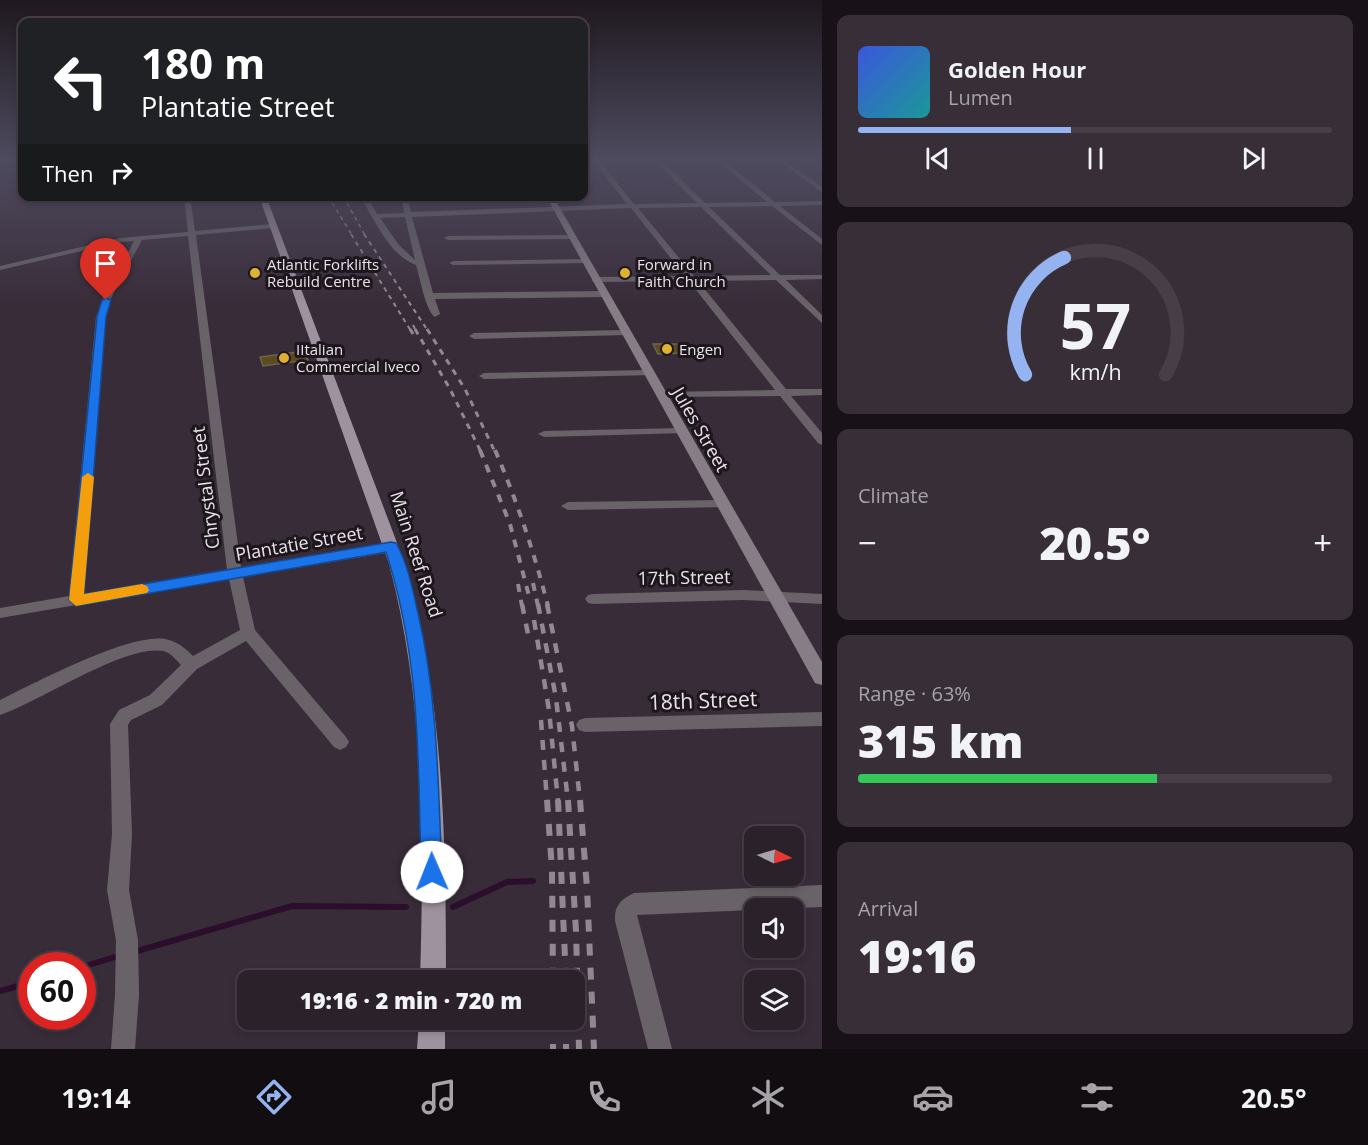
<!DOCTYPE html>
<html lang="en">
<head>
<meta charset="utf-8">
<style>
	:root { --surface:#2b212b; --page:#372e37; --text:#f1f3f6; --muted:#a6a3a9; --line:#473e47; --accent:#95b2f1 }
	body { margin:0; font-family:"Open Sans",sans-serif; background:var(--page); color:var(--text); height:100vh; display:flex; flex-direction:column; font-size:22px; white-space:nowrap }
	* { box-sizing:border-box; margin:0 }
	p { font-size:20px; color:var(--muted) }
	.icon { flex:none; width:33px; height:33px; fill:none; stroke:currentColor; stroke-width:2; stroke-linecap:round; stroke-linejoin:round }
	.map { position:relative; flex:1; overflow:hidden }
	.drawer { display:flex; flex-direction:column; gap:15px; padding:15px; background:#181218; width:546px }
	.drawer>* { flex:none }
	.guide { position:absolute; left:18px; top:18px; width:570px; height:183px; border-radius:12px; box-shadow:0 3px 9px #0003,0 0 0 2px var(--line); background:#202124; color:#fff; overflow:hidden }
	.needle { width:39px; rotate:95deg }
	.controls { position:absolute; left:744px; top:826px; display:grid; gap:12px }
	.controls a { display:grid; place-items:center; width:60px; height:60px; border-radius:12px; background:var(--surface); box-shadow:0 3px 9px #0003,0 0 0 2px var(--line); font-size:30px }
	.speed { position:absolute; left:18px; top:952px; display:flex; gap:12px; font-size:30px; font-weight:700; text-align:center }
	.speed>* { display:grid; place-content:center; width:78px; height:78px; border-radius:50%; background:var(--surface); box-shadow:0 3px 9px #0003,0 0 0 2px var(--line); line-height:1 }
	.speed .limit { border:9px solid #d22; background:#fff; color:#111 }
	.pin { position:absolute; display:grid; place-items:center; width:51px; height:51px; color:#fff; margin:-62px -26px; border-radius:50% 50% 50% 0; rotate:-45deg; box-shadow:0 0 6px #0007 }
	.pin .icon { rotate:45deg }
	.me { position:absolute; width:66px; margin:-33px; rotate:359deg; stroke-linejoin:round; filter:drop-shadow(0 0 4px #0008) }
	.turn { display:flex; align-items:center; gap:21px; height:126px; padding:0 24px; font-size:27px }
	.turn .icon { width:78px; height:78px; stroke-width:2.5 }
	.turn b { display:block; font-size:42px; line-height:51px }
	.then { display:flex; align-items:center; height:57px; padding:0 24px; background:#0003; gap:12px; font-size:22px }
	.big { font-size:45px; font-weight:800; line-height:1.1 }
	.drawer .card { flex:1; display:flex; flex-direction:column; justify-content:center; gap:9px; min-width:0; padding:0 21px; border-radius:12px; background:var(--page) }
	.drawer .dial { align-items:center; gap:0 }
	.dial svg { height:156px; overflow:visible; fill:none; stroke:var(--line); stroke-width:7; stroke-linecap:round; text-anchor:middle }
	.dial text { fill:var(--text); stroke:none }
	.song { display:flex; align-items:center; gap:18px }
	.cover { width:72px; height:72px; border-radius:9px; background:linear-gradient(135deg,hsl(230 70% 55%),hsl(180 70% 35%)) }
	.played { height:6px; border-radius:3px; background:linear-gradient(90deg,var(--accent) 45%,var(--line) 45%) }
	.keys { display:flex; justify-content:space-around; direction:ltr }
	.heat { display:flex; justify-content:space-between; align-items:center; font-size:33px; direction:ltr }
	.charge { height:9px; border-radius:4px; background:linear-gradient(90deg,#34c759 63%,var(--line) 0) }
	.trip { position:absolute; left:237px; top:970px; width:348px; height:60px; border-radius:12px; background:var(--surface); box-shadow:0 3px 9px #0003,0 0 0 2px var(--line); font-weight:800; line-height:60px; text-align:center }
	.menu { display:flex; height:96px; justify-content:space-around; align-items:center; background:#110d11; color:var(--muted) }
	.menu .icon { width:42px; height:42px }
	.menu .on { color:var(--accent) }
	.menu b { font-size:27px; color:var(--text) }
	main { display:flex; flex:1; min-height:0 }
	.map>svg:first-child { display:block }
</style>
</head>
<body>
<main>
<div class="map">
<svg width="822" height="1049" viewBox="0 0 822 1049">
	<rect width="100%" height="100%" fill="#392c39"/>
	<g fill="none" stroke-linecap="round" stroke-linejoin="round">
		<g stroke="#2b0e2c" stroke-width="6">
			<polyline points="453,907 507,882 533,881"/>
			<polyline points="134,952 292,906 406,907"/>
			<polyline points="82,967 115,957"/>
			<polyline points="0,991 32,982"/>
		</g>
	</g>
	<g fill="#5d4b1d" stroke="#6b6452" stroke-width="1.5">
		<polygon points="653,344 677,344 682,353 658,354"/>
		<polygon points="304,351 308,360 263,366 260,357"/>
	</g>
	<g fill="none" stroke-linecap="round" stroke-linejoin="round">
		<g fill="#696268" fill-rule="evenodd">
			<path d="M592,159h6l36,45 63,-1 -44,-44h7l45,44 62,-1 -52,-43h7l53,43 47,-1v4l-42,1 42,33v6l-50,-39 -63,1 71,68h42v4l-36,1 36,35v8l-46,-43 -78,1 88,108h36v6l-31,1 31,37v12l-4,-2 -38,-47 -123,1v-4l4,-1 114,-2 -86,-109 -96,1 -1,-2 4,-3 89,-1 -54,-68 -219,9 21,76 170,-2 4,3 -4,3 -168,2 5,15 -5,3c-9,-5 -15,-39 -19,-52 -26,-9 -42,-46 -56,-69h7l10,18 27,-1 -3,-17h6l4,16 216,-8zM701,207l70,68 -77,1 -56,-68zM405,217l10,43 -16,-15 -19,-27z"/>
			<polygon points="775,159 782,159 822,187 822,192"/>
			<path d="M184,196h6l5,35 78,-7 4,2 -4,2 -77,7 45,332 150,-25 7,5 -7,5 -148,25 12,53 91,107 3,5 -3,5 -6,3 -6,-3 -88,-106 -49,28 -35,36 -31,15 -3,5 4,109 -3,56 9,50 1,55 -4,54h-24l4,-54 1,-55 -9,-50 5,-56 -2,-110 9,-14 31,-15 31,-30c-5,-5 -11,-13 -18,-14 -38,-7 -124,51 -163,64v-15c35,-17 129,-67 165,-61 12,2 20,9 28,17l47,-26 -11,-51 -229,39v-10l69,-12 27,-279 6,-17 32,-59 -14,1 -120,28v-4l120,-28 68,-6zM188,236l39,334 -143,24 22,-277 4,-17 32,-60z"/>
			<polygon points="575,235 575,239 572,239 448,240 444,238 448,236"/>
			<polygon points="588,259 589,261 585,263 453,265 449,263 453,261"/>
			<polygon points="625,330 628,331 628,335 474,339 469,336 474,333"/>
			<polygon points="649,370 654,373 653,375 484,379 479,376 484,373"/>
			<polygon points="682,428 688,431 686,433 544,437 538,434 544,431"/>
			<polygon points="723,500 728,501 730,504 728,507 568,510 561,506 568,502"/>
			<polygon points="743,590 822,594 822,604 743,600 593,604 588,603 585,599 588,595 593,594"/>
			<polygon points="822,712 822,726 585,732 579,730 576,725 579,720 585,718"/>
			<path d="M822,885v22l-185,8 35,134h-24l-33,-128c-1,-15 6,-22 19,-28z"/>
		</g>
		<polygon fill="#877d87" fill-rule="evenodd" points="546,196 553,196 822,662 822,685 815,683"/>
		<g fill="#9f929f" fill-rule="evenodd">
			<path d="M259,196h7l139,368c39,135 41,277 41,417h-26c4,-139 5,-282 -31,-417z"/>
			<polygon points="419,1020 445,1020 445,1049 417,1049"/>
		</g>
		<g stroke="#928892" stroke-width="1.5" stroke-dasharray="4 4" stroke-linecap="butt">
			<polyline points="328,196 352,235"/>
			<polyline points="343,196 365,235"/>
		</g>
		<g stroke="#928892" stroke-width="2" stroke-dasharray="4.5 4.5" stroke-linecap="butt">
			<polyline points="351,234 411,331"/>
			<polyline points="364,234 428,331"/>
			<polyline points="413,325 416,331"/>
		</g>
		<g stroke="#928892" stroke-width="3" stroke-dasharray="6 6" stroke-linecap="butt">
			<polyline points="410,329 413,334"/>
			<polyline points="415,329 450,389 481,452"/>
			<polyline points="427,329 465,389 495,452"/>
		</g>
		<g stroke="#928892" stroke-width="4" stroke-dasharray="8 8" stroke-linecap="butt">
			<polyline points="480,450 510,524 529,596"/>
			<path d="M495,450c22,51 39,102 53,156"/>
			<polyline points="533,583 538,606"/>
			<polyline points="518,584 522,606"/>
		</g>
		<g stroke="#928892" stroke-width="4.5" stroke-dasharray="10 10" stroke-linecap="butt">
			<polyline points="522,604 528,634"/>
			<polyline points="538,604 556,698 568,801"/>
			<polyline points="547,604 572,726 580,801"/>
			<polyline points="534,620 549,710 558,801"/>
			<polyline points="541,720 547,801"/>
		</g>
		<g stroke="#928892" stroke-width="6" stroke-dasharray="12 12" stroke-linecap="butt">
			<polyline points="547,800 552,869 553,981"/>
			<polyline points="558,800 566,981"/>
			<polyline points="568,800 576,931 579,1049"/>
			<polyline points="580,800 587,888 594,1049"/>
			<polyline points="553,1020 553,1049"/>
			<polyline points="566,1020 566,1049"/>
		</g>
	</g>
	<linearGradient id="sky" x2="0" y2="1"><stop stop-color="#1f181f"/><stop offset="0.52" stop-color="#4e4b5f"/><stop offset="1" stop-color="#4e4b5f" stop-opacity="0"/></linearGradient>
	<rect width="822" height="306" fill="url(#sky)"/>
	<path fill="#1a73e8" stroke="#114b97" stroke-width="1.5" d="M106,298l5,2 -5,17 -22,277 307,-52 5,1c12,21 17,48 22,70 20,86 20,172 24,259l-3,7 -7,3 -8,-3 -3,-7c-3,-112 0,-211 -35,-320l-310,54 -7,-6 28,-283 5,-17z"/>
	<polygon fill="#f59e0b" points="88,473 94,477 84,594 142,584 147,586 149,590 147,593 76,606 69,600 82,477"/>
	<g fill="#deb133" stroke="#1d171d" stroke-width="2">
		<circle cx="255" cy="273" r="6"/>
		<circle cx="625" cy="273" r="6"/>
		<circle cx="667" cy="349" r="6"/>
		<circle cx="284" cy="358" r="6"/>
	</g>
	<g text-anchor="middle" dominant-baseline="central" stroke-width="6" stroke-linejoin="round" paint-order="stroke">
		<g font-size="15" fill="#eae2ea" stroke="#1d171d" text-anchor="start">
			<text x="267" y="264">Atlantic Forklifts<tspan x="267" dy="17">Rebuild Centre</tspan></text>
			<text x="637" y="264">Forward in<tspan x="637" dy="17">Faith Church</tspan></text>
			<text x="296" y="349">IItalian<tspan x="296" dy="17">Commercial Iveco</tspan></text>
			<text x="679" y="349">Engen</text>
		</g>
		<g font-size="18" fill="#eae2ea" stroke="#1d171d">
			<text transform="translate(701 429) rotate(60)">Jules Street</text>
			<text transform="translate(205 488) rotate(-97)">Chrystal Street</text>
			<text transform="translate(299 543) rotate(-10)">Plantatie Street</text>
			<text transform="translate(417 554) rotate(72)">Main Reef Road</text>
			<text transform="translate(684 577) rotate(-1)">17th Street</text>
		</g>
		<g font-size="21" fill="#eae2ea" stroke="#1d171d">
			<text transform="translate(703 700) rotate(-2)">18th Street</text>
		</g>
	</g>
</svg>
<div class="controls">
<a><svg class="needle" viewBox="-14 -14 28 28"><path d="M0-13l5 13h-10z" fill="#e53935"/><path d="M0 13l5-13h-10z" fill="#a6a3a9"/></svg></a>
<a><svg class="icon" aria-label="sound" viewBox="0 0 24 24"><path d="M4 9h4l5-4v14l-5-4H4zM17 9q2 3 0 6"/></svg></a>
<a><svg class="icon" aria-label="layers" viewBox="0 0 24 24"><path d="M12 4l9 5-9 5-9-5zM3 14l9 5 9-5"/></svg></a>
</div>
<div class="speed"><div class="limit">60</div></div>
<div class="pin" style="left:106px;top:300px;background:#d93025"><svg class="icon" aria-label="arrive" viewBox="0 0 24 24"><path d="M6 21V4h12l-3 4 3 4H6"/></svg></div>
<svg class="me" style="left:432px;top:872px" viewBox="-20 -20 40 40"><circle r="19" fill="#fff"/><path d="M0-13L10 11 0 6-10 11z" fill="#1a73e8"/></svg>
<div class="trip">19:16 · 2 min · 720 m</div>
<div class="guide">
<div class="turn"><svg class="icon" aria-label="left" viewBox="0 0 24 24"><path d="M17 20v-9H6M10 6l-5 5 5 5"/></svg><div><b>180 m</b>Plantatie Street</div></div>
<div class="then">Then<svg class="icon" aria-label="right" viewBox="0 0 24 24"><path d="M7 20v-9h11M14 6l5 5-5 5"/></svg></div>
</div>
</div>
<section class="drawer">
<div class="card">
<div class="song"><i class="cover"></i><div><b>Golden Hour</b><p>Lumen</p></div></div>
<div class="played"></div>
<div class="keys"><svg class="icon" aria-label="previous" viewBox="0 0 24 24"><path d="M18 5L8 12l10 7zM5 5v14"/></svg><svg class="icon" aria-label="pause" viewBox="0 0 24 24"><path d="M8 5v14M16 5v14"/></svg><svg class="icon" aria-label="next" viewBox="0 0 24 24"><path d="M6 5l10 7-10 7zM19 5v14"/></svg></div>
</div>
<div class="card dial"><svg viewBox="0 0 100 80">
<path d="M14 69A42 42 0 1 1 86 69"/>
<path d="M14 69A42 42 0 0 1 34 9" stroke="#95b2f1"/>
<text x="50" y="56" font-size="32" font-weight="700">57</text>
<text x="50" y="72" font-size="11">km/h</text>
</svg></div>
<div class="card"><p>Climate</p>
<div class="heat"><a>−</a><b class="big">20.5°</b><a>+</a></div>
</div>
<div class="card"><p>Range · 63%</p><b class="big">315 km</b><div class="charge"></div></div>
<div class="card"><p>Arrival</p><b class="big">19:16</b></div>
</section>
</main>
<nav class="menu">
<b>19:14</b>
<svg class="icon on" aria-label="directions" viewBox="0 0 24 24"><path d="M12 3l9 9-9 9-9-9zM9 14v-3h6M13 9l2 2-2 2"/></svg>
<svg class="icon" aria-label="music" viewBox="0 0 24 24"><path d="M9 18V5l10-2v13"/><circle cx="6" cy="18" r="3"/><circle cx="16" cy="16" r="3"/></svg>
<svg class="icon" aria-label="phone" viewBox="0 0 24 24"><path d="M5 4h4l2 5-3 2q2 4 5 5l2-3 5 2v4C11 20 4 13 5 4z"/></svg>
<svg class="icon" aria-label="climate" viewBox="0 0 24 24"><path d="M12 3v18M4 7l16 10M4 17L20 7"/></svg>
<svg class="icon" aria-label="car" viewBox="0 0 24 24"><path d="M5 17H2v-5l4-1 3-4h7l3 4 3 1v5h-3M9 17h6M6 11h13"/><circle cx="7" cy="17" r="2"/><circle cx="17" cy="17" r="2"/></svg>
<svg class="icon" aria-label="filters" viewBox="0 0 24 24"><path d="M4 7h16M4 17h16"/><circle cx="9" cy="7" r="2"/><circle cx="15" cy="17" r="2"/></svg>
<b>20.5°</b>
</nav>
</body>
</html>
